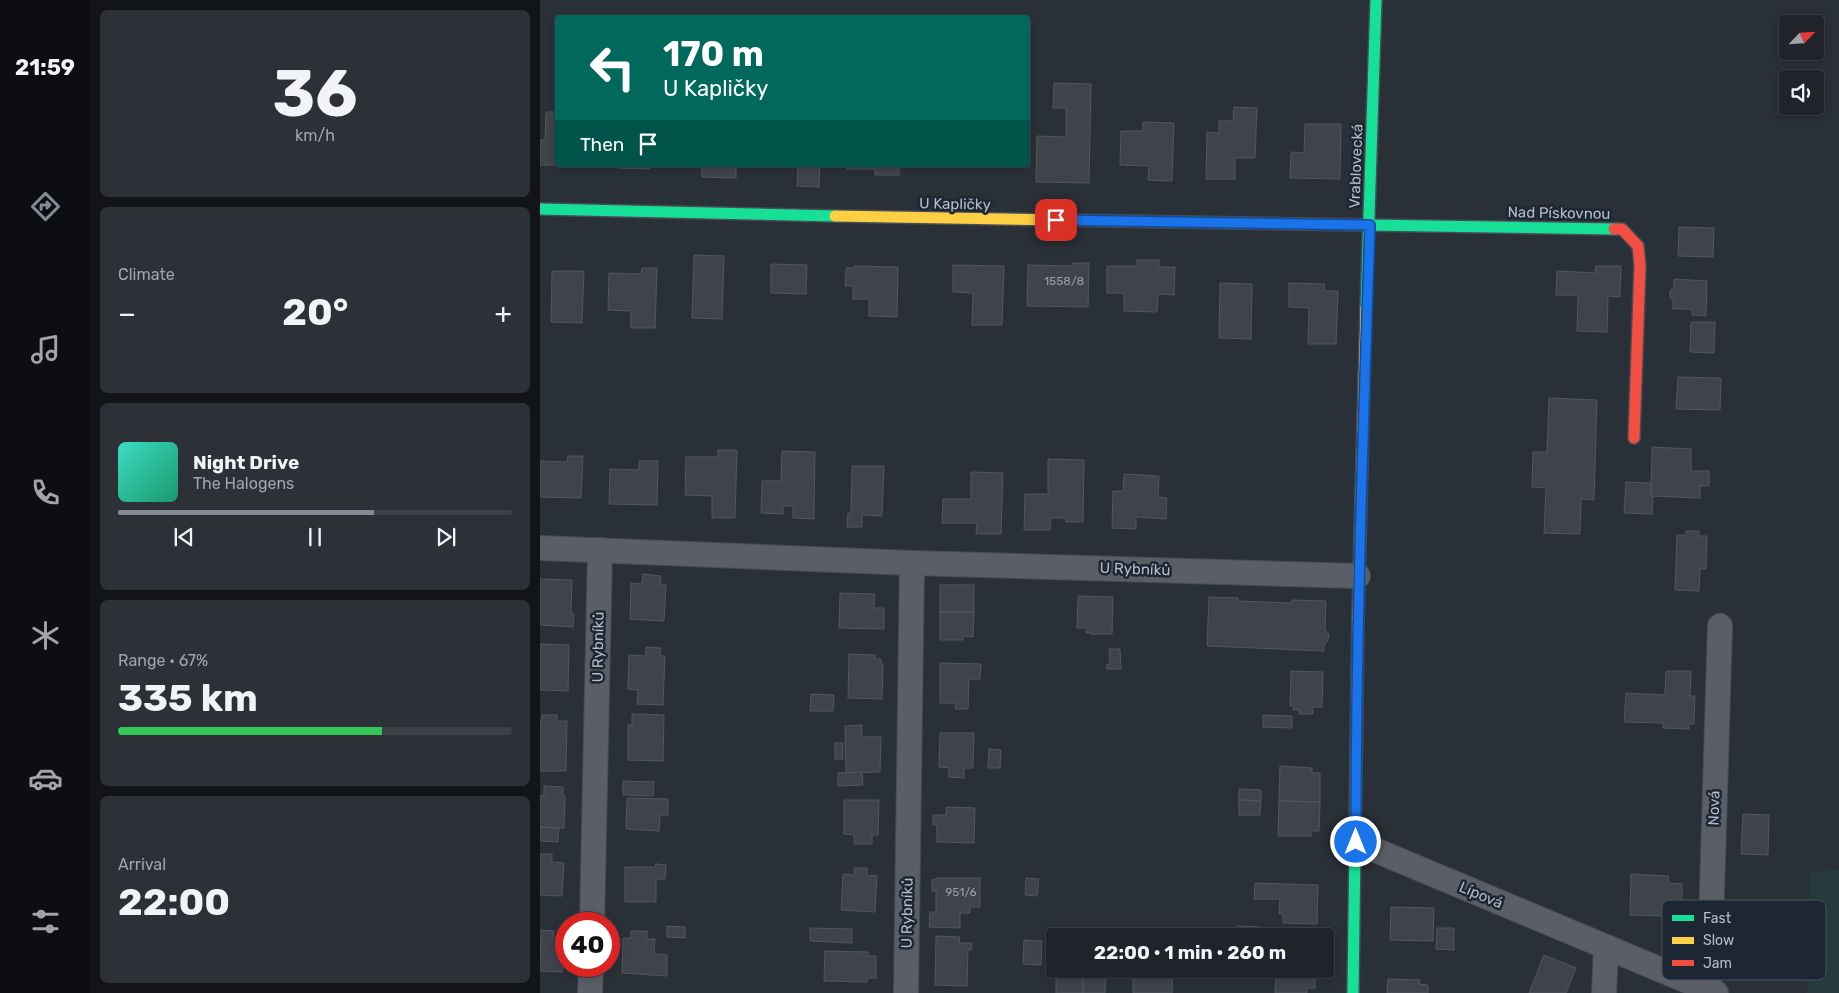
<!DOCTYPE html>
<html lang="en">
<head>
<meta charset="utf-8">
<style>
	:root { --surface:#20242a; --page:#2d3036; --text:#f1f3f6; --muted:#a2a4a8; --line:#3d4147; --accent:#848b96 }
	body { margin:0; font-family:Rubik,sans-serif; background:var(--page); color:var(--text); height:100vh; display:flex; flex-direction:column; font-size:19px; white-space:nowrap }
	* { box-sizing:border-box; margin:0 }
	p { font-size:16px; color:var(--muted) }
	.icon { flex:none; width:28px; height:28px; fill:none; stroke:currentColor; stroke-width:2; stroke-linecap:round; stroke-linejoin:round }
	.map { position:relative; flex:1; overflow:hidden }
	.side { display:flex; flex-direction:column; gap:10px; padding:10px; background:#121417; width:450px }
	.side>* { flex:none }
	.top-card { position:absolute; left:15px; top:15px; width:475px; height:152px; border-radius:5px; box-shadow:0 2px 8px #0003,0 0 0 1px var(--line); background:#00695c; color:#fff; overflow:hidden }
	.needle { width:32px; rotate:65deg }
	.fabs { position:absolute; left:1239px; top:15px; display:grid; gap:10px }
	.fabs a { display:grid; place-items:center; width:45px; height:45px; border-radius:5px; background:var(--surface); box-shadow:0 2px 8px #0003,0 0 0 1px var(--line); font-size:25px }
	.speed { position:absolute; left:15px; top:912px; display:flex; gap:10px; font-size:25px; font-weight:700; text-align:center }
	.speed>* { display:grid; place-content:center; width:65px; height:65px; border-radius:50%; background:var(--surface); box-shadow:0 2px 8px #0003,0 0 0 1px var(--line); line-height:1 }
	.speed .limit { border:8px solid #d22; background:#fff; color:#111 }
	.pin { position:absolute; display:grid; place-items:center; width:42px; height:42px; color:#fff; margin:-21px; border-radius:10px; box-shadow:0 2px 8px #0006 }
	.me { position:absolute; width:55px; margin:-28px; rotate:0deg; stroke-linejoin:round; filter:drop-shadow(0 0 4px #0008) }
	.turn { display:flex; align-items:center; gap:18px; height:105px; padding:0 25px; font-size:22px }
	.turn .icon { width:65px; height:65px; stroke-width:2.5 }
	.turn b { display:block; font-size:35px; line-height:42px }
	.then { display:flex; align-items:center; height:48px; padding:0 25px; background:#0003; gap:10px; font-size:19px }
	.big { font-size:38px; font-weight:700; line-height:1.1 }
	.side .card { flex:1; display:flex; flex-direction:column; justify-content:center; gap:8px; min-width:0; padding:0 18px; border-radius:8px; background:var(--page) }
	.side .dial { align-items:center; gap:0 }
	.dial b { font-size:65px; line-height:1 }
	.song { display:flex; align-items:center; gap:15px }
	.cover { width:60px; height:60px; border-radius:8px; background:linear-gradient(135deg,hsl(170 70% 55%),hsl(160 70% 35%)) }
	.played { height:5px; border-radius:2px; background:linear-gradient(90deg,var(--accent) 65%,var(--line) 65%) }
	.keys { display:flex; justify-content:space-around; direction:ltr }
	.heat { display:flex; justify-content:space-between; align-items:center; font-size:28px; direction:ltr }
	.charge { height:8px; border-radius:4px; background:linear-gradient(90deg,#34c759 67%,var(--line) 0) }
	.trip { position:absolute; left:506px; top:928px; width:288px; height:50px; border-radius:5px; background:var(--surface); box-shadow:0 2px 8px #0003,0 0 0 1px var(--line); font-weight:700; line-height:50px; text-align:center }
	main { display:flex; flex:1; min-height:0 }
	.tabs { display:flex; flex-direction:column; width:90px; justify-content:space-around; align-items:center; background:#0d0e11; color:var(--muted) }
	.tabs .icon { width:35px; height:35px }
	.tabs .selected { color:var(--accent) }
	.tabs b { font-size:22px; color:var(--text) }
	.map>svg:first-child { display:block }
</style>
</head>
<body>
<main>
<nav class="tabs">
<b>21:59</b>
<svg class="icon selected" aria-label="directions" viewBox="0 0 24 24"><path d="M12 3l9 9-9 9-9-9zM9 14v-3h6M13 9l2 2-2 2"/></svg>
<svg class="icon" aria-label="music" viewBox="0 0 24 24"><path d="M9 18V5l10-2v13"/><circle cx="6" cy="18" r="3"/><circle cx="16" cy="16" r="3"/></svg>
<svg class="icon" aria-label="phone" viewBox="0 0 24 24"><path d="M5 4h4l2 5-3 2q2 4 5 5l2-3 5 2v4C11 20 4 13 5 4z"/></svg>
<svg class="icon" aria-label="climate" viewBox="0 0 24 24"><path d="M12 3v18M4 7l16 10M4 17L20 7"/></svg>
<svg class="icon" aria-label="car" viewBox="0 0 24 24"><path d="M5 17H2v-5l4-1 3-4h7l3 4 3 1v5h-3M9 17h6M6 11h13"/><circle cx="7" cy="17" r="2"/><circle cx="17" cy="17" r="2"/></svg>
<svg class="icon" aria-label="filters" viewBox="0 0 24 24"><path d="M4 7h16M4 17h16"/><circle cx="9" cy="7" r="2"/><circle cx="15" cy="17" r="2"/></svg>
</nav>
<section class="side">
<div class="card dial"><b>36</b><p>km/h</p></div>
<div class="card"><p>Climate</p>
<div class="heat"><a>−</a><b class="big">20°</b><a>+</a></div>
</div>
<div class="card">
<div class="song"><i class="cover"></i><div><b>Night Drive</b><p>The Halogens</p></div></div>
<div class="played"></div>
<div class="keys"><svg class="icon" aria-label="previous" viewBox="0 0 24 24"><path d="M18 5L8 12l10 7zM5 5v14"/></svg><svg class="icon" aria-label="pause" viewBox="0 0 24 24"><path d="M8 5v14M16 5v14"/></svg><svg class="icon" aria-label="next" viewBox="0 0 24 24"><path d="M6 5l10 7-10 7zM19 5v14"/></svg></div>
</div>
<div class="card"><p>Range · 67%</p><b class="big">335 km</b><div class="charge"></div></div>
<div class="card"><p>Arrival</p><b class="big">22:00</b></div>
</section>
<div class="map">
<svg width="1299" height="993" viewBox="0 0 1299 993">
	<rect width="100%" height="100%" fill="#2a3038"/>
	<polygon fill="#273a3e" points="1270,870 1273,872 1299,870 1299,993 1267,993"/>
	<g fill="#3f444c" stroke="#52575f">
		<polygon points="514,83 551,84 549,183 496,182 497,136 526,137 526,108 513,108"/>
		<polygon points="694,107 717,108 715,158 695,158 695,179 666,179 667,132 679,133 679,121 693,121"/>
		<polygon points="6,112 18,112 18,165 0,165 0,140 5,140"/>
		<polygon points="603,122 634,123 632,181 608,180 609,166 580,165 581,131 603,131"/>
		<polygon points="765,124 801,124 800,179 750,178 751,152 764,153"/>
		<polygon points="77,165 110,165 110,169 77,168"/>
		<polygon points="162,165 196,165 196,178 162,177"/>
		<polygon points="258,165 280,165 279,187 257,186"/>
		<polygon points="307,165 359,165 359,175 335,175 335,169 307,169"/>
		<polygon points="1139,227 1174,228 1173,257 1138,256"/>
		<polygon points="154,255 184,256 182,319 152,318"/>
		<polygon points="597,260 619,260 619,267 635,267 634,295 618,294 617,312 584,311 584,293 567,293 567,266 597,266"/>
		<polygon points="532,263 549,263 548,307 487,306 488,265 532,266"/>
		<polygon points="231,264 267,265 266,294 231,293"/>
		<polygon points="413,265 464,266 462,325 432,325 433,293 413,292"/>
		<polygon points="314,266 358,267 357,317 329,316 329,299 313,299 313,286 305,286 306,268 314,268"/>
		<polygon points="1056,266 1081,266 1080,297 1068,296 1067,332 1037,331 1038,295 1016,295 1017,271 1055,273"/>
		<polygon points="102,268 117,268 115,328 91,328 91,311 68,310 69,273 101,274"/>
		<polygon points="12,271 44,271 42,323 11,322"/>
		<polygon points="1134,279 1167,281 1166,316 1152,315 1152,309 1133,309 1133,301 1130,297 1130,291 1134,287"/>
		<polygon points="680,283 712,284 711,339 679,338"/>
		<polygon points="749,283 785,284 784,291 798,291 796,344 768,344 769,308 749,307"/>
		<polygon points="1151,322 1175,322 1174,353 1150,352"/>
		<polygon points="1138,377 1181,378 1180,410 1136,409"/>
		<polygon points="1009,398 1057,400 1054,500 1041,499 1040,534 1004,533 1006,488 992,487 993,452 1007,452"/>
		<polygon points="1112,447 1151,449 1151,471 1169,471 1169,486 1160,486 1160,498 1111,496"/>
		<polygon points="178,450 197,450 195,518 172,518 172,496 145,495 146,457 178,457"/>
		<polygon points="242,451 275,452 274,519 253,518 253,506 243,506 243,514 221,513 222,481 241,481"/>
		<polygon points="28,456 43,456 41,498 0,497 0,461 27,462"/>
		<polygon points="508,459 544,460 543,522 526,522 526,518 511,518 510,530 484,530 485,494 508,494"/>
		<polygon points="99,461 118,461 117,505 69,504 70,469 99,470"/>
		<polygon points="312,466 344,466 342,516 322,515 322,527 307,527 308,513 311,513"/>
		<polygon points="431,472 463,473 461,534 436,534 437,523 402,523 403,499 431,499"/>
		<polygon points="584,474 619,476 618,497 627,498 626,519 596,517 596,529 572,528 573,491 583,491"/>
		<polygon points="1086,482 1111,483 1111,496 1113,496 1112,514 1084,513"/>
		<polygon points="1146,531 1159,531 1159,536 1167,536 1166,569 1160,569 1159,591 1135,590 1137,535 1146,535"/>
		<polygon points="103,574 121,576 120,585 126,585 124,621 90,619 91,583 102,584"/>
		<polygon points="0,579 32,580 31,613 34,614 33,627 0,625"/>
		<rect x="400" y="585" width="34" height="27"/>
		<polygon points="300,593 335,594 334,608 344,608 344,629 299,628"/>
		<polygon points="538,596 573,597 572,634 551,634 552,633 546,633 546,628 537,628"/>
		<polygon points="669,597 698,598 698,601 752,603 752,600 786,601 785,630 789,634 788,641 784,645 784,651 667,646"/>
		<polygon points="400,612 434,612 433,637 423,636 423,640 400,640"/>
		<polygon points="0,644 29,645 28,691 0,690"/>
		<polygon points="106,647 121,648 120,656 125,656 123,705 97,704 98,690 88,689 89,655 106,656"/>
		<polygon points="569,649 580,649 581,669 567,669 567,664 570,664"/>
		<polygon points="309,654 335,655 335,659 341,659 341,664 343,664 342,699 308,698"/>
		<polygon points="400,663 441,664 440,679 429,679 428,709 415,709 416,703 400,703"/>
		<polygon points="751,671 783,672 782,707 773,707 773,714 759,714 759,710 753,710 754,706 750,706"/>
		<polygon points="1126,671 1151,671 1150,696 1155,696 1154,724 1149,724 1149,729 1123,728 1123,723 1084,722 1086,693 1125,695"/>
		<polygon points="271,694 294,695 293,711 270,711"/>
		<polygon points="92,714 124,715 123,761 88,760 88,725 92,725"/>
		<polygon points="2,715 17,715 17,721 27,721 26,771 0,771 0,720 2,720"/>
		<polygon points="723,715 752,716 752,728 723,727"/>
		<polygon points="322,725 322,737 341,737 340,772 306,773 305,726"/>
		<polygon points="400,733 434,733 433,768 424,768 424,778 409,777 409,768 399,767"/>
		<rect x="295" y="743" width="8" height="16"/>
		<polygon points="449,749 461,750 460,768 448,768"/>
		<polygon points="740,766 772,768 772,773 780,773 780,802 739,801"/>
		<polygon points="322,772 323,785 298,786 298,773"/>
		<polygon points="83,781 114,782 113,796 83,795"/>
		<polygon points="4,786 23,787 23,796 25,796 24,828 0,827 0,795 4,796"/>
		<polygon points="699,789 721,790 721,801 699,800"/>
		<polygon points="87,798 128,799 128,815 120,815 119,831 86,829"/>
		<polygon points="304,800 339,800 338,835 332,835 332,844 314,844 314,835 304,834"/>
		<polygon points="699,800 721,801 720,815 699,815"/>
		<polygon points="739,801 780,802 779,831 771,831 771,836 738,836"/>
		<polygon points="406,807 435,808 434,843 397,842 397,825 393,825 393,815 406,815"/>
		<polygon points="1203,814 1229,815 1228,855 1201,854"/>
		<polygon points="0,827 19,828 18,842 0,841"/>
		<polygon points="0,854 12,854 12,862 24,863 22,896 0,895"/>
		<polygon points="116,864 126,865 125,879 116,879 116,902 85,902 85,867 115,867"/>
		<polygon points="314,868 327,868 327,875 337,876 335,912 301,910 303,874 314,875"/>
		<polygon points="1091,874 1129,876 1128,883 1142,884 1142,909 1127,909 1127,916 1090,915"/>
		<polygon points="396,878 440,878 440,907 430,907 430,913 420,913 420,928 389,927 390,912 396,912 396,891 392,891 392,880 396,879"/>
		<polygon points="486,878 499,879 497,896 485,895"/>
		<polygon points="715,883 778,885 777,924 743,923 743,914 739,914 740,899 714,899"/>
		<polygon points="851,907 894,908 893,941 850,940"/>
		<polygon points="127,926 145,927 145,938 127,937"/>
		<polygon points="697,926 721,927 721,936 696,936"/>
		<polygon points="270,928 312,929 312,943 270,941"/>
		<polygon points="897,928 914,928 914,950 896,949"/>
		<polygon points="1,930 14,931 13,938 24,939 22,972 0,971"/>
		<polygon points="91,931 107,931 107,939 115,939 114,954 127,955 127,976 82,973 83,938 91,938"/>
		<polygon points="396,936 420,937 419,943 432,943 431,950 428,950 427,986 395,985"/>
		<polygon points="484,940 502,941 501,965 483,964"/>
		<polygon points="285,951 328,952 328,956 336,956 336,978 328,978 327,982 284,981"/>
		<polygon points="1004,955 1036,968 1026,993 989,993"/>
		<rect x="516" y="969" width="27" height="24"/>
		<polygon points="543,969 566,969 565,993 543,993"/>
		<polygon points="593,969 633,969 632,993 593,993"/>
		<polygon points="736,969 775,969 775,988 767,988 767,993 735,993"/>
		<polygon points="848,979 880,980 879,984 888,985 888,993 847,993"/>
	</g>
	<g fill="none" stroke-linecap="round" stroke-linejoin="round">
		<defs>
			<g id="street">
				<polyline points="0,548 372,563 818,576"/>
				<polyline points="816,842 1176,993"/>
				<polyline points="52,924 60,550"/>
				<polyline points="1169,990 1180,626"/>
				<polyline points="50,993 51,966"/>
				<polyline points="366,993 372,563"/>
				<polyline points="1064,993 1066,947"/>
			</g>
			<g id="fast">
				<polyline points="0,209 295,216"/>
				<polyline points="580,221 1074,229"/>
				<polyline points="826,309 836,0"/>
				<polyline points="813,993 818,618"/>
			</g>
			<g id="slow">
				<polyline points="295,216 580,221"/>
				<polyline points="818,618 826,309"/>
			</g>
			<polyline id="jam" points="1074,229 1082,229 1098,246 1100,265 1094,438"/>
		</defs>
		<use href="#street" stroke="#484c55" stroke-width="26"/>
		<use href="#fast" stroke="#484c55" stroke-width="14"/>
		<use href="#slow" stroke="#484c55" stroke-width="14"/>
		<use href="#jam" stroke="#484c55" stroke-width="14"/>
		<use href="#street" stroke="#5a5e66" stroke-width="24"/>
		<use href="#fast" stroke="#16e098" stroke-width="11"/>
		<use href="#slow" stroke="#ffcf43" stroke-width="11"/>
		<use href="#jam" stroke="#f24e42" stroke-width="11"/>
	</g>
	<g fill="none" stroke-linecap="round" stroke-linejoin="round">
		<defs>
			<path id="route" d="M516,220l314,5c-7,206 -14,411 -14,617"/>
		</defs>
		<use href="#route" stroke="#114b97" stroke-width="12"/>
		<use href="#route" stroke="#1a73e8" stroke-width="9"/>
	</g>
	<g text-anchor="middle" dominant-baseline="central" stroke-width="5" stroke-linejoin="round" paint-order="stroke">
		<g font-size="12" fill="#979eaa">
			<text x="524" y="281">1558/8</text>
			<text x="421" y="892">951/6</text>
		</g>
		<g font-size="15" fill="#b4bcc9" stroke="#1d2633">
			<text transform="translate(816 166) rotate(-88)">Vrablovecká</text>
			<text transform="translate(415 204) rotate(1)">U Kapličky</text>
			<text transform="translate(1019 213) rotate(1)">Nad Pískovnou</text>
			<text transform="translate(595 569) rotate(2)">U Rybníků</text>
			<text transform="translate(58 647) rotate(-89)">U Rybníků</text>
			<text transform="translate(1174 808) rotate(-88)">Nová</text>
			<text transform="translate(941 895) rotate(23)">Lípová</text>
			<text transform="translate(367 913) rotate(-89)">U Rybníků</text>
		</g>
	</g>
	<rect x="1122" y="900" width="164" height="80" rx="8" fill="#1d2633" stroke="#4a5360" stroke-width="1"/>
	<rect x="1132" y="915" width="22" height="6" fill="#16e098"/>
	<rect x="1132" y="937" width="22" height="7" fill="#ffcf43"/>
	<rect x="1132" y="960" width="22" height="6" fill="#f24e42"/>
	<g font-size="14" fill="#b4bcc9">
		<text x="1163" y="923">Fast</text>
		<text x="1163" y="945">Slow</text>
		<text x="1163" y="968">Jam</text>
	</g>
</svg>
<div class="fabs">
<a><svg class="needle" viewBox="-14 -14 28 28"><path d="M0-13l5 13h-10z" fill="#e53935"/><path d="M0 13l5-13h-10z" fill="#a2a4a8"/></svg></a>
<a><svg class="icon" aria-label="sound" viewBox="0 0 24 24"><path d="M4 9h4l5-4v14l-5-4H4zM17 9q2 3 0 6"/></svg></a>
</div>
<div class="speed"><div class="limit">40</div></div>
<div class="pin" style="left:516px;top:220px;background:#d93025"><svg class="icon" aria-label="arrive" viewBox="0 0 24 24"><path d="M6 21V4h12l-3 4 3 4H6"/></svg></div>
<svg class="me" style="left:816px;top:842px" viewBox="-20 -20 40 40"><circle r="17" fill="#1a73e8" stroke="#fff" stroke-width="3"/><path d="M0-11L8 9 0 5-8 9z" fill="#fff"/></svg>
<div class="trip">22:00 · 1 min · 260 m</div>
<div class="top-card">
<div class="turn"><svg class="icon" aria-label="left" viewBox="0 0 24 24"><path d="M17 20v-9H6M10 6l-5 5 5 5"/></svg><div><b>170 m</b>U Kapličky</div></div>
<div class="then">Then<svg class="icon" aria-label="arrive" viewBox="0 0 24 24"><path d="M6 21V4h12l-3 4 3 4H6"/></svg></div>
</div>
</div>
</main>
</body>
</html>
